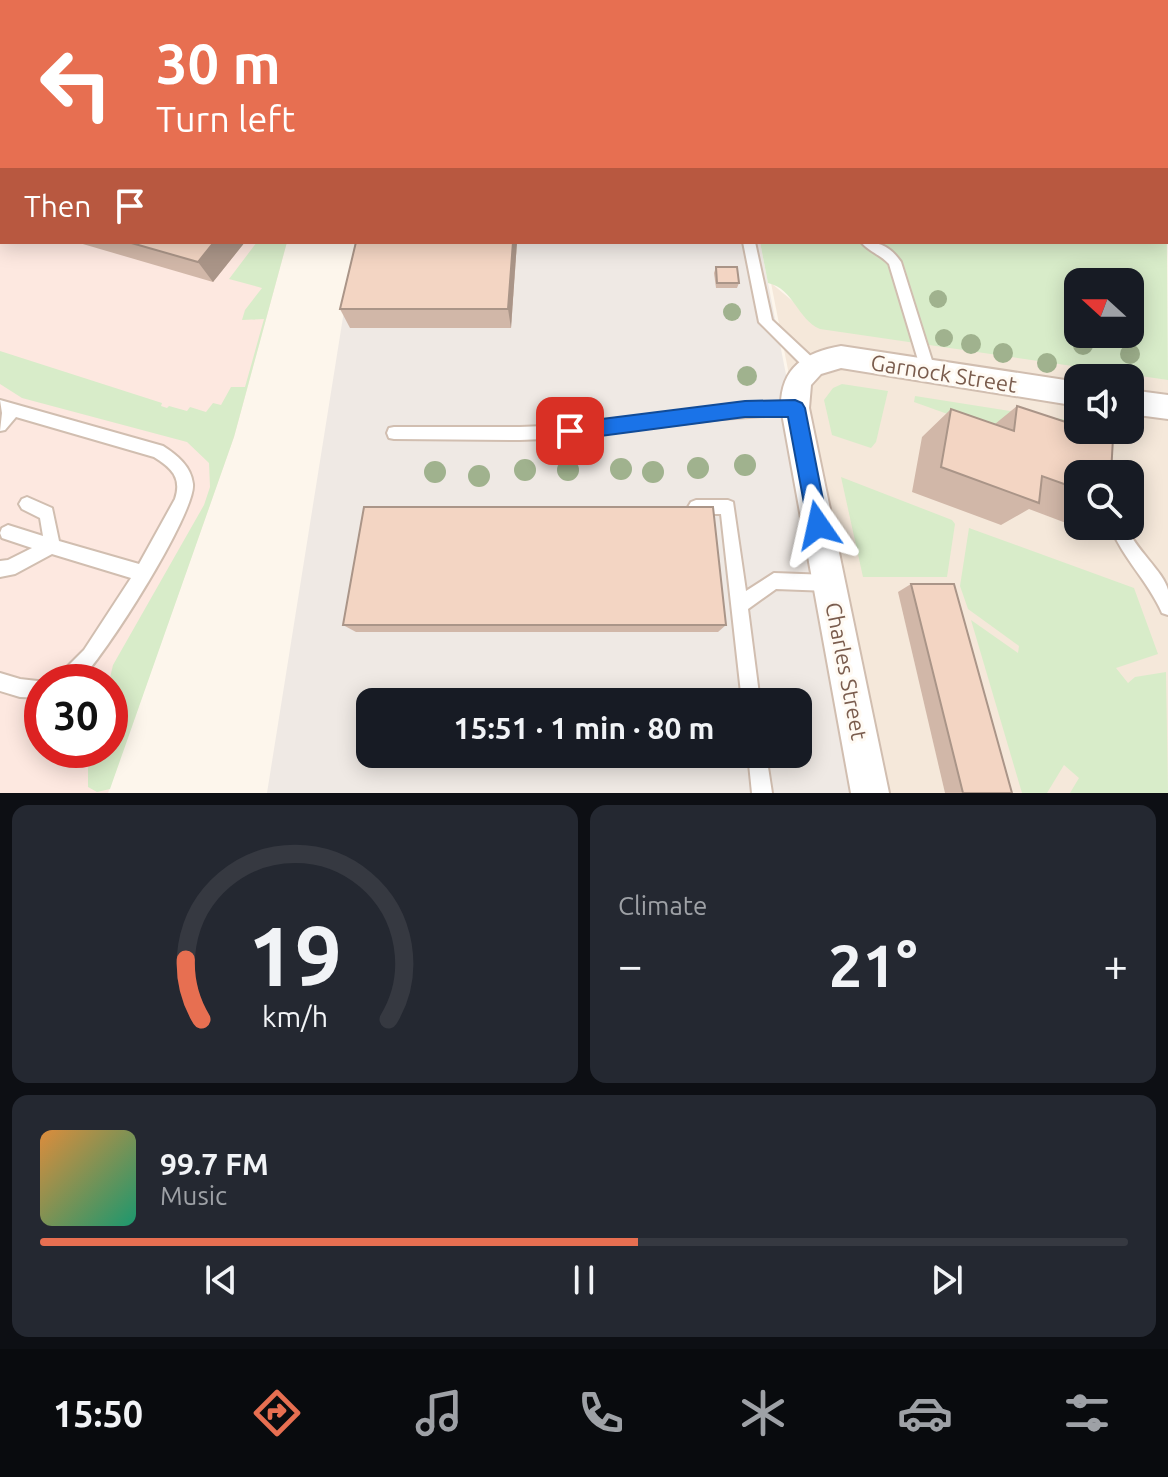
<!DOCTYPE html>
<html lang="en">
<head>
<meta charset="utf-8">
<style>
	:root { --surface:#171b24; --page:#242831; --text:#f1f3f6; --muted:#9ea1a6; --line:#363941; --accent:#e76f51 }
	body { margin:0; font-family:Ubuntu,sans-serif; background:var(--page); color:var(--text); height:100vh; display:flex; flex-direction:column; font-size:30px; white-space:nowrap }
	* { box-sizing:border-box; margin:0 }
	p { font-size:26px; color:var(--muted) }
	.icon { flex:none; width:44px; height:44px; fill:none; stroke:currentColor; stroke-width:2; stroke-linecap:round; stroke-linejoin:round }
	.map { position:relative; height:793px; overflow:hidden }
	.panel { display:flex; flex-direction:column; gap:12px; padding:12px; background:#0d0f14; flex:1 }
	.panel>* { flex:none }
	.hud { position:absolute; left:0px; top:0px; width:1168px; height:244px; box-shadow:0 4px 20px #0003; background:#e76f51; color:#fff; overflow:hidden }
	.needle { width:52px; rotate:291deg }
	.buttons { position:absolute; left:1064px; top:268px; display:grid; gap:16px }
	.buttons a { display:grid; place-items:center; width:80px; height:80px; border-radius:16px; background:var(--surface); box-shadow:0 4px 20px #0003; font-size:40px }
	.speed { position:absolute; left:24px; top:664px; display:flex; gap:16px; font-size:40px; font-weight:700; text-align:center }
	.speed>* { display:grid; place-content:center; width:104px; height:104px; border-radius:50%; background:var(--surface); box-shadow:0 4px 20px #0003; line-height:1 }
	.speed .limit { border:12px solid #d22; background:#fff; color:#111 }
	.pin { position:absolute; display:grid; place-items:center; width:68px; height:68px; color:#fff; margin:-34px; border-radius:16px; box-shadow:0 4px 12px #0006 }
	.me { position:absolute; width:88px; margin:-44px; rotate:349deg; stroke-linejoin:round; filter:drop-shadow(0 0 6px #0008) }
	.turn { display:flex; align-items:center; gap:28px; height:168px; padding:0 24px; font-size:36px }
	.turn .icon { width:104px; height:104px; stroke-width:2.5 }
	.turn b { display:block; font-size:56px; line-height:68px }
	.then { display:flex; align-items:center; height:76px; padding:0 24px; background:#0003; gap:16px; font-size:30px }
	.big { font-size:60px; font-weight:700; line-height:1.1 }
	.panel .card { flex:1; display:flex; flex-direction:column; justify-content:center; gap:12px; min-width:0; padding:0 28px; border-radius:16px; background:var(--page) }
	.panel .dial { align-items:center; gap:0 }
	.dial svg { height:208px; overflow:visible; fill:none; stroke:var(--line); stroke-width:7; stroke-linecap:round; text-anchor:middle }
	.dial text { fill:var(--text); stroke:none }
	.song { display:flex; align-items:center; gap:24px }
	.cover { width:96px; height:96px; border-radius:12px; background:linear-gradient(135deg,hsl(30 70% 55%),hsl(160 70% 35%)) }
	.played { height:8px; border-radius:4px; background:linear-gradient(90deg,var(--accent) 55%,var(--line) 55%) }
	.keys { display:flex; justify-content:space-around; direction:ltr }
	.heat { display:flex; justify-content:space-between; align-items:center; font-size:44px; direction:ltr }
	.panel .tiles { flex:1; display:grid; gap:12px; grid-template-columns:1fr 1fr }
	.card:last-child { grid-column:span 2 }
	.trip { position:absolute; left:356px; top:688px; width:456px; height:80px; border-radius:16px; background:var(--surface); box-shadow:0 4px 20px #0003; font-weight:700; line-height:80px; text-align:center }
	.menu { display:flex; height:128px; justify-content:space-around; align-items:center; background:#090b0e; color:var(--muted) }
	.menu .icon { width:56px; height:56px }
	.menu .active { color:var(--accent) }
	.menu b { font-size:36px; color:var(--text) }
	.map>svg:first-child { display:block }
</style>
</head>
<body>
<div class="map">
<svg width="1168" height="793" viewBox="0 0 1168 793">
	<rect width="100%" height="100%" fill="#fdf6ec"/>
	<path fill="#f5e8da" fill-rule="evenodd" d="M771,283l55,46 342,50v414h-297zM1078,378h52v52h-52zM1078,474h52v52h-52z"/>
	<path fill="#fde8e0" fill-rule="evenodd" d="M0,0h177l-175,2v240h285l-53,195 -126,356h-108zM42,682h68v68h-68z"/>
	<path fill="#efe9e4" fill-rule="evenodd" d="M355,242h405l108,551h-601zM370,702h428v52h-428z"/>
	<g fill="#d8ecc9" fill-rule="evenodd">
		<path d="M1166,137l2,243 -348,-51c-23,-10 -26,-40 -52,-46l-8,-41h406zM1078,282h52v52h-52z"/>
		<polygon points="257,242 287,242 234,437 110,789 97,792 88,787 88,768 98,750 110,750 109,682 113,665 204,505 210,487 209,463 187,442 22,398 0,384 0,351 162,403 161,406 167,408 169,406 187,411 190,407 206,412 213,403 221,405 231,387 245,387 264,319 242,320 245,310 262,288 229,279"/>
		<polygon points="842,384 888,391 876,442 871,448 832,435 824,400 833,388"/>
		<polygon points="915,396 1068,420 1065,456 914,402"/>
		<polygon points="841,477 952,520 955,524 947,577 863,577"/>
		<polygon points="969,528 1134,588 1158,654 1116,668 1128,683 1135,677 1166,672 1168,793 1070,793 1079,778 1064,765 1047,793 1022,793 971,620 1018,653 1019,646 968,609 960,586"/>
	</g>
	<g fill="none" stroke-linecap="round" stroke-linejoin="round">
		<defs>
			<g id="lane">
				<polygon points="145,0 153,0 153,2 143,2"/>
				<polygon points="697,0 705,0 707,2 697,2"/>
				<rect x="0" y="80" width="2" height="7"/>
				<polygon points="2,174 2,182 0,183 0,175"/>
				<rect x="0" y="226" width="2" height="10"/>
				<polygon points="743,242 755,242 772,320 816,361 818,365 816,369 806,369 759,322"/>
				<path d="M861,242c19,0 29,4 40,20l34,108 -2,4h-10l-2,-4 -32,-106c-8,-9 -21,-13 -28,-22z"/>
				<path d="M0,400l163,46c14,9 28,20 30,38 3,29 -90,176 -115,198h-23l3,-6 26,-26 47,-72 -79,-24 -37,20 -15,3v-16l8,-1 24,-12 -30,-10 -2,-5 2,-5 6,-3 35,11 -3,-18 -18,-9 -3,-5 3,-5 5,-2 25,11 7,33 80,23 36,-65c7,-21 -3,-31 -21,-42l-138,-40 -11,13 -5,1 2,-18z"/>
				<polygon points="770,402 800,404 802,408 800,412 795,414 720,419 570,438 520,440 394,439 389,438 387,433 389,428 394,427 520,427 570,425"/>
				<polygon points="696,500 728,500 733,502 746,591 774,573 829,575 835,577 837,583 835,589 829,591 776,589 748,609 760,702 742,702 721,514 696,514 691,512 688,507 691,502"/>
				<path d="M1110,526h16c8,22 38,46 42,64 0,7 0,17 0,25l-6,-2c-14,-32 -39,-54 -52,-87z"/>
				<polygon points="0,673 20,679 46,682 42,682 42,698 20,697 0,691"/>
				<polygon points="748,754 766,754 772,793 752,793"/>
			</g>
			<g id="street">
				<polygon points="989,0 1007,0 1008,2 990,2"/>
				<rect x="1166" y="117" width="2" height="14"/>
				<path d="M841,346l237,36v24l-237,-38 -20,6 -10,11 -2,23 80,385h-38l-70,-385c-1,-40 24,-56 60,-62z"/>
				<polygon points="1130,390 1168,395 1168,419 1130,414"/>
			</g>
		</defs>
		<use href="#lane" stroke="#d1beb0" stroke-width="4"/>
		<use href="#street" stroke="#d1beb0" stroke-width="4"/>
		<use href="#lane" fill="#fff" fill-rule="evenodd"/>
		<use href="#street" fill="#fff" fill-rule="evenodd"/>
	</g>
	<g fill="#a0b28e">
		<circle cx="938" cy="299" r="9"/>
		<circle cx="732" cy="312" r="9"/>
		<circle cx="944" cy="338" r="9"/>
		<circle cx="971" cy="344" r="10"/>
		<circle cx="1083" cy="345" r="10"/>
		<circle cx="1003" cy="353" r="10"/>
		<circle cx="1130" cy="354" r="10"/>
		<circle cx="1047" cy="363" r="10"/>
		<circle cx="747" cy="376" r="10"/>
		<circle cx="745" cy="465" r="11"/>
		<circle cx="698" cy="468" r="11"/>
		<circle cx="621" cy="469" r="11"/>
		<circle cx="525" cy="470" r="11"/>
		<circle cx="568" cy="470" r="11"/>
		<circle cx="435" cy="472" r="11"/>
		<circle cx="653" cy="472" r="11"/>
		<circle cx="479" cy="476" r="11"/>
	</g>
	<g fill="#d1b7a8">
		<rect x="604" y="0" width="76" height="2"/>
		<polygon points="1017,0 1067,0 1068,2 1018,2"/>
		<rect x="1166" y="53" width="2" height="53"/>
		<polygon points="76,242 245,242 213,282"/>
		<polygon points="517,242 511,328 350,328 340,309"/>
		<polygon points="716,267 739,283 737,288 716,288 714,273"/>
		<polygon points="1017,406 1078,474 1078,517 1066,523 1029,509 1001,525 912,492 922,437 951,409 995,424"/>
		<polygon points="911,584 1012,793 945,793 898,592"/>
		<polygon points="343,625 726,625 718,632 356,632"/>
	</g>
	<g fill="#aa9588">
		<polygon points="0,0 32,0 30,2 2,2 2,25 0,27"/>
		<polygon points="214,242 245,242 213,282 198,262"/>
		<polygon points="513,242 517,242 511,328 508,309"/>
	</g>
	<g fill="#f3d5c3" stroke="#aa9588" stroke-width="2">
		<polygon points="1037,0 1067,0 1068,2 1038,2"/>
		<rect x="1166" y="53" width="2" height="34"/>
		<polygon points="128,242 214,242 198,262"/>
		<polygon points="356,242 513,242 508,309 340,309"/>
		<polygon points="716,267 737,267 739,283 717,283"/>
		<polygon points="1017,406 1078,426 1078,430 1089,430 1113,438 1111,474 1078,474 1078,489 1042,476 1039,503 941,467 951,409 1014,431"/>
		<polygon points="364,507 713,507 726,625 343,625"/>
		<polygon points="911,584 954,584 1012,793 963,793"/>
	</g>
	<polygon fill="#1a73e8" stroke="#114b97" stroke-width="2" points="795,400 802,403 805,408 828,525 825,532 818,535 811,532 808,525 788,417 745,417 570,440 563,437 560,431 563,425 570,423 745,401"/>
	<g text-anchor="middle" dominant-baseline="central" stroke-width="6" stroke-linejoin="round" paint-order="stroke">
		<g font-size="22" fill="#7a5c4d" stroke="#fffaf3">
			<text transform="translate(944 373) rotate(9)">Garnock Street</text>
			<text transform="translate(847 671) rotate(79)">Charles Street</text>
		</g>
	</g>
</svg>
<div class="buttons">
<a><svg class="needle" viewBox="-14 -14 28 28"><path d="M0-13l5 13h-10z" fill="#e53935"/><path d="M0 13l5-13h-10z" fill="#9ea1a6"/></svg></a>
<a><svg class="icon" aria-label="sound" viewBox="0 0 24 24"><path d="M4 9h4l5-4v14l-5-4H4zM17 9q2 3 0 6"/></svg></a>
<a><svg class="icon" aria-label="search" viewBox="0 0 24 24"><circle cx="10" cy="10" r="6"/><path d="M15 15l6 6"/></svg></a>
</div>
<div class="speed"><div class="limit">30</div></div>
<div class="pin" style="left:570px;top:431px;background:#d93025"><svg class="icon" aria-label="arrive" viewBox="0 0 24 24"><path d="M6 21V4h12l-3 4 3 4H6"/></svg></div>
<svg class="me" style="left:818px;top:525px" viewBox="-20 -20 40 40"><path d="M0-17L14 15 0 8-14 15z" fill="#1a73e8" stroke="#fff" stroke-width="4"/></svg>
<div class="trip">15:51 · 1 min · 80 m</div>
<div class="hud">
<div class="turn"><svg class="icon" aria-label="left" viewBox="0 0 24 24"><path d="M17 20v-9H6M10 6l-5 5 5 5"/></svg><div><b>30 m</b>Turn left</div></div>
<div class="then">Then<svg class="icon" aria-label="arrive" viewBox="0 0 24 24"><path d="M6 21V4h12l-3 4 3 4H6"/></svg></div>
</div>
</div>
<section class="panel">
<div class="tiles">
<div class="card dial"><svg viewBox="0 0 100 80">
<path d="M14 69A42 42 0 1 1 86 69"/>
<path d="M14 69A42 42 0 0 1 8 46" stroke="#e76f51"/>
<text x="50" y="56" font-size="32" font-weight="700">19</text>
<text x="50" y="72" font-size="11">km/h</text>
</svg></div>
<div class="card"><p>Climate</p>
<div class="heat"><a>−</a><b class="big">21°</b><a>+</a></div>
</div>
<div class="card">
<div class="song"><i class="cover"></i><div><b>99.7 FM</b><p>Music</p></div></div>
<div class="played"></div>
<div class="keys"><svg class="icon" aria-label="previous" viewBox="0 0 24 24"><path d="M18 5L8 12l10 7zM5 5v14"/></svg><svg class="icon" aria-label="pause" viewBox="0 0 24 24"><path d="M8 5v14M16 5v14"/></svg><svg class="icon" aria-label="next" viewBox="0 0 24 24"><path d="M6 5l10 7-10 7zM19 5v14"/></svg></div>
</div>
</div>
</section>
<nav class="menu">
<b>15:50</b>
<svg class="icon active" aria-label="directions" viewBox="0 0 24 24"><path d="M12 3l9 9-9 9-9-9zM9 14v-3h6M13 9l2 2-2 2"/></svg>
<svg class="icon" aria-label="music" viewBox="0 0 24 24"><path d="M9 18V5l10-2v13"/><circle cx="6" cy="18" r="3"/><circle cx="16" cy="16" r="3"/></svg>
<svg class="icon" aria-label="phone" viewBox="0 0 24 24"><path d="M5 4h4l2 5-3 2q2 4 5 5l2-3 5 2v4C11 20 4 13 5 4z"/></svg>
<svg class="icon" aria-label="climate" viewBox="0 0 24 24"><path d="M12 3v18M4 7l16 10M4 17L20 7"/></svg>
<svg class="icon" aria-label="car" viewBox="0 0 24 24"><path d="M5 17H2v-5l4-1 3-4h7l3 4 3 1v5h-3M9 17h6M6 11h13"/><circle cx="7" cy="17" r="2"/><circle cx="17" cy="17" r="2"/></svg>
<svg class="icon" aria-label="filters" viewBox="0 0 24 24"><path d="M4 7h16M4 17h16"/><circle cx="9" cy="7" r="2"/><circle cx="15" cy="17" r="2"/></svg>
</nav>
</body>
</html>
